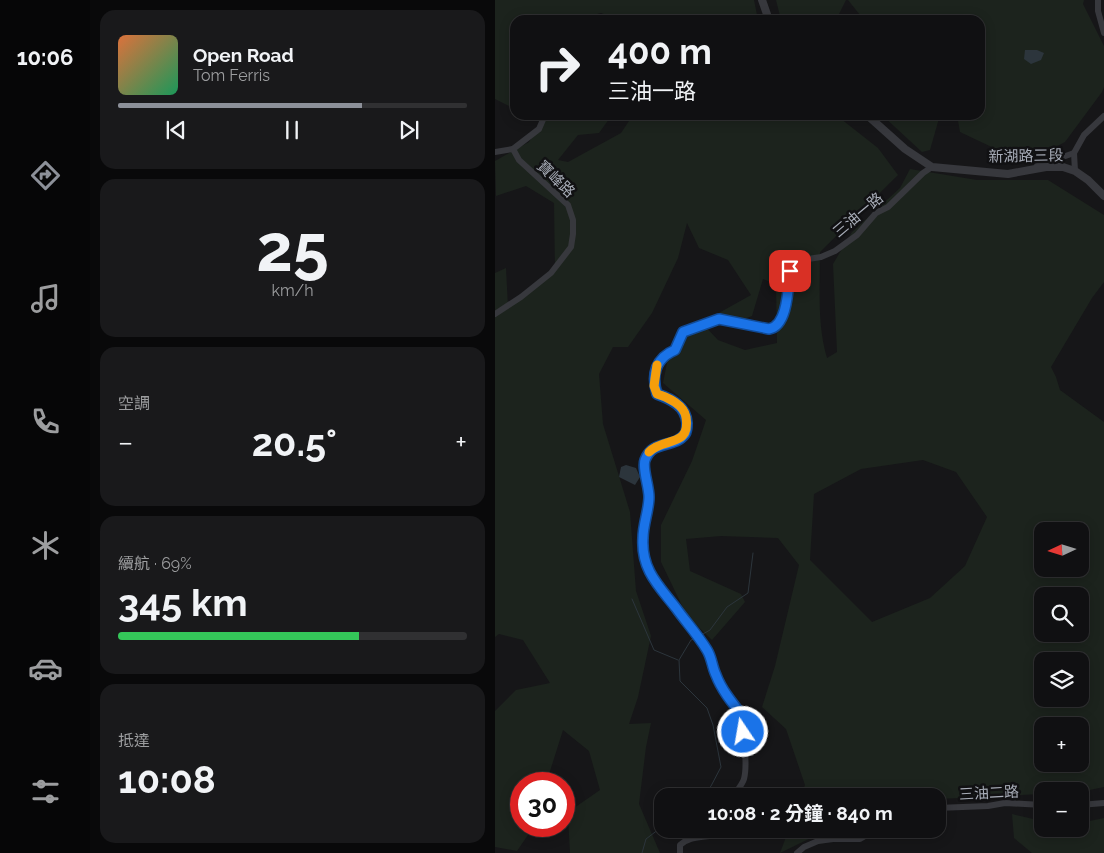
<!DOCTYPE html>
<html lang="zh-TW">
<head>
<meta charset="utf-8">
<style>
	:root { --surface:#101012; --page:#19191b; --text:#f1f3f6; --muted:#9c9d9f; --line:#303032; --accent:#8c9099 }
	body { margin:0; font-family:Raleway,"Noto Sans TC",sans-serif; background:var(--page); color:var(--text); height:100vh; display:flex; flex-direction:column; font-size:19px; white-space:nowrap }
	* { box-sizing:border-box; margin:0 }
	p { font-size:16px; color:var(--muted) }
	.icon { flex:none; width:28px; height:28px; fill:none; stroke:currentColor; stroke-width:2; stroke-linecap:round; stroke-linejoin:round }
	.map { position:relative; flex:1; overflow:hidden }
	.side { display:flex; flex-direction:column; gap:10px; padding:10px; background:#09090a; width:405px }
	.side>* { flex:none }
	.banner { position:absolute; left:15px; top:15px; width:475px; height:105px; border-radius:15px; box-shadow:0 2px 12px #0003,0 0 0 1px var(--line); background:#101012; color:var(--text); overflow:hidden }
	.needle { width:32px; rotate:266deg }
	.fabs { position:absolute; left:539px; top:522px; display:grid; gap:10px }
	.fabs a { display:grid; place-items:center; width:55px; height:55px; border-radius:10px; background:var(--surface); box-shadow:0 2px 12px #0003,0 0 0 1px var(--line); font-size:25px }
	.speed { position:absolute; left:15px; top:772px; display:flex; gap:10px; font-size:25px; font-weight:700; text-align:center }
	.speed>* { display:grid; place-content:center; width:65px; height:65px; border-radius:50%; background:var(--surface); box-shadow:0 2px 12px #0003,0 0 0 1px var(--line); line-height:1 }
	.speed .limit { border:8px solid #d22; background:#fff; color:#111 }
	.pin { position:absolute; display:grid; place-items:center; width:42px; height:42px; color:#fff; margin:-21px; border-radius:10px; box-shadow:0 2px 8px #0006 }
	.me { position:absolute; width:55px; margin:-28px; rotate:348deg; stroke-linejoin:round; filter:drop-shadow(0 0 4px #0008) }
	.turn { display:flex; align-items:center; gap:18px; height:105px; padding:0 15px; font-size:22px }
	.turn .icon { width:65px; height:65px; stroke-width:2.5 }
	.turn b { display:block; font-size:35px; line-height:42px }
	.big { font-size:38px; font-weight:700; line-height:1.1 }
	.side .card { flex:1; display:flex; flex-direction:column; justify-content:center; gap:8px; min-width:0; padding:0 18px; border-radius:15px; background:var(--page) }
	.side .dial { align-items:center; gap:0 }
	.dial b { font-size:65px; line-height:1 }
	.song { display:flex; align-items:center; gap:15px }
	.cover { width:60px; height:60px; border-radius:8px; background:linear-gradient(135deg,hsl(20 70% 55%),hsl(150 70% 35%)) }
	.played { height:5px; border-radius:2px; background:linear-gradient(90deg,var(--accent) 70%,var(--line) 70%) }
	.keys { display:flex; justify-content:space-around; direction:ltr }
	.heat { display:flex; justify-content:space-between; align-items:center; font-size:28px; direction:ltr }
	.charge { height:8px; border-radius:4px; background:linear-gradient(90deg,#34c759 69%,var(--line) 0) }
	.trip { position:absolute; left:159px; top:788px; width:292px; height:50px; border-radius:15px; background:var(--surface); box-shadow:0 2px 12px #0003,0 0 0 1px var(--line); font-weight:700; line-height:50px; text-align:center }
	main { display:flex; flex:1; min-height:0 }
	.tab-bar { display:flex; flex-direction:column; width:90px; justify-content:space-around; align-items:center; background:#060607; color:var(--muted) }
	.tab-bar .icon { width:35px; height:35px }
	.tab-bar .current { color:var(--accent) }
	.tab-bar b { font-size:22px; color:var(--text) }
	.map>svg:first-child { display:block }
</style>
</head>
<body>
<main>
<nav class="tab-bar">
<b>10:06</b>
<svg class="icon current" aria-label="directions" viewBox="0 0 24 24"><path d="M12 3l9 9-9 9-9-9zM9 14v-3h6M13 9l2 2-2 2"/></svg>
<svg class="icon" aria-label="music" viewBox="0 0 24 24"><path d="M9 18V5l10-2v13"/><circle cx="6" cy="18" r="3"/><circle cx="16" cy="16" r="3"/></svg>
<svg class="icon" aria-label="phone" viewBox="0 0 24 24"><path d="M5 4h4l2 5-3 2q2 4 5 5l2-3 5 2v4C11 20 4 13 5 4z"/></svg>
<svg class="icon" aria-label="climate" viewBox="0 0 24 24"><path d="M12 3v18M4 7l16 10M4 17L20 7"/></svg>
<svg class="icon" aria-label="car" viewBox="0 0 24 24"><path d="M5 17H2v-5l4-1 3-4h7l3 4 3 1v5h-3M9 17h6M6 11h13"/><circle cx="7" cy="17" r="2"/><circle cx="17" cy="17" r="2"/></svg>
<svg class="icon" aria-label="filters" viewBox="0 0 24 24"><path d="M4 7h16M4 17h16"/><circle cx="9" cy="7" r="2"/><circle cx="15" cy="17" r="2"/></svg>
</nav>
<section class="side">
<div class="card">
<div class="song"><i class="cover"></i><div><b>Open Road</b><p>Tom Ferris</p></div></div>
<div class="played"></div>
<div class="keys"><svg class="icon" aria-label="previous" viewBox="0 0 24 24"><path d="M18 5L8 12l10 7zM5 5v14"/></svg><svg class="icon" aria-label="pause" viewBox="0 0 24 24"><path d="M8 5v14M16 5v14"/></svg><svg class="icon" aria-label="next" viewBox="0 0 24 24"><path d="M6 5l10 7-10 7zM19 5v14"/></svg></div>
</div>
<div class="card dial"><b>25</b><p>km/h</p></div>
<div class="card"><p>空調</p>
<div class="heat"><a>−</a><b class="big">20.5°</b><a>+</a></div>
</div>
<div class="card"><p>續航 · 69%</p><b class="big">345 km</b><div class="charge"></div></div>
<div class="card"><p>抵達</p><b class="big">10:08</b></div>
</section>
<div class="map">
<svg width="609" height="853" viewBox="0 0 609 853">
	<rect width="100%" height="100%" fill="#161618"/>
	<g fill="#1c231d" fill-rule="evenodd">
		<polygon points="0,0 259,0 263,20 124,20 106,13 79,20 20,20 20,109 0,99"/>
		<polygon points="281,0 351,0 341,20 286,20"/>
		<polygon points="353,0 589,0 588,4 609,46 609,87 607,92 570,142 539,158 495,164 503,150 465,132 462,115 485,115 485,20 369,20"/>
		<path d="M51,115h66l-13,18 -21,2 -20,25 10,2 53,-29 12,-18h203l42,33 20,27 -78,77c0,36 -3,72 7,106l10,-6 -4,-88 19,-32 48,-44 10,-19 67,11h71l56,35v67l-12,16 -41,69 5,10 4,13 44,32v365l-24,5 -37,-1 -1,3 -104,5 -1,-3h-136l4,-11 -19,-56 -24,-22 13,-41 24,-101 -21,-27 -57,-2 -35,3 4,32 51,23 4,8 -33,38 -25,-24 -26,-54v-37l31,-64 14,-41 -43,-37 5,-25 32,-37 18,19 27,10 32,-7 -1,-59 -13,-5 -11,37 -22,8 -13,-10 34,-19 -23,-35 -29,-12 -12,-25 -9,35 -26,55 -24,34h-15l-14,27 4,50 27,88 6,79 15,45 -13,61 -9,27 22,-1 -5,24 -7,57 21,49h-90l-2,-36 6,-9 26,-18 -11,-39 -26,-21 -17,54h-25v42h11l-2,6 -13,19 -22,-4v-136l21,-21 34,-7 -27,-43 -24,-6 -4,3v-364l11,-5 2,39 47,-36 -1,-68 -28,-17 -30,10 -1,-35 34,-19zM428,460l33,12 31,45 -22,49 -35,32 -58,24 -62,-62 4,-66 47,-25zM548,531h37v38h-37zM548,596h37v38h-37zM548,661h37v38h-37zM548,726h37v38h-37z"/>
		<polygon points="387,115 443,115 443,122 435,150 427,152"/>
		<polygon points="517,814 547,821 548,829 585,829 585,823 609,818 609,853 537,853 519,838"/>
		<polygon points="294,829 339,829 330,831 285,853"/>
	</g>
	<g fill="#2c353c">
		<polygon points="530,50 542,50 549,53 546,60 536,64 529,59"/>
		<polygon points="131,465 141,468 145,477 140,485 124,477 126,467"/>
	</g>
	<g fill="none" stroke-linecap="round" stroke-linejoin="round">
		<g stroke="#2c353c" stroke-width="1">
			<polyline points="137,599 159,650 183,660"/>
			<polyline points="206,635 215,630 232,607 253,593 258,553"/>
			<polyline points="201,638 196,640 184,660 185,681 212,708 218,725 226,767 216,786 208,796"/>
			<polyline points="147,853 151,839 168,826"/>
		</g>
		<g stroke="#37383d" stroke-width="6">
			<polyline points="603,0 603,11 609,33"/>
			<polyline points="0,152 18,149 44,129 50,115"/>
			<polyline points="542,166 579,153"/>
			<polyline points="580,171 579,153 589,135 609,116"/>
			<polyline points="0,314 26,297 56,273 76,247 78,234 78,220 73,205 24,160 18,149"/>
			<path d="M239,796c3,-6 8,-11 10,-17 5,-20 -3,-40 1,-60l-24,-33 -6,-13 -6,-21 -15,-21 -32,-39 -12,-19 -7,-20v-16l6,-38 -1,-18 -4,-13v-6l4,-9 5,-5 19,-6 13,-7c9,-23 -9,-35 -28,-41 -7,-20 -1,-36 18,-44l8,-19 36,-12 50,10 6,-1c13,-16 12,-37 15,-57l-1,-3 -8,-1 -9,-4v-3l3,-4h6l27,3 13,-2 14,-6 22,-16 19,-22 12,-6 35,-34 9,-6"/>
			<polyline points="585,805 609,803"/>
			<polyline points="442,808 493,806 510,803 548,805"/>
			<path d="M185,853v-8c10,-9 21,-7 34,-10l4,-6"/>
			<polyline points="302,853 309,847 323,841 338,839 365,839 382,829"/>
		</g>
		<g stroke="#37383d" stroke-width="8">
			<polyline points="267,0 274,20"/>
			<polyline points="372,115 410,149 437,167 513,174 551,167 568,167 580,171 593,180 609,196"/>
		</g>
	</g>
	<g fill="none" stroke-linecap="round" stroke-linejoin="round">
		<defs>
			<path id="route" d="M248,732l2,-13c-11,-14 -23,-28 -29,-44 -4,-8 -4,-17 -9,-25 -9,-15 -21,-28 -31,-42 -18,-23 -35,-39 -33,-70 0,-14 6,-28 6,-41 0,-11 -7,-29 -4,-37 8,-21 29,-11 40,-26 2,-3 2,-8 2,-11 -1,-17 -16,-24 -30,-29 -6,-20 -1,-36 18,-44l8,-18 36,-13 50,10c19,-3 19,-42 21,-58"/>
		</defs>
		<use href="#route" stroke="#114b97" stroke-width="12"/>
		<use href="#route" stroke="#1a73e8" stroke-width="9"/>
		<path stroke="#f59e0b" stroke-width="9" d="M154,452c14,-15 42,-4 37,-35 -2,-12 -18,-20 -29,-23l-3,-8 3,-21"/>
	</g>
	<g text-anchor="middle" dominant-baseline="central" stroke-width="5" stroke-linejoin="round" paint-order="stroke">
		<g font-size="15" fill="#a8adb8" stroke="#111113">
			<text transform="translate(531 156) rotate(-1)">新湖路三段</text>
			<text transform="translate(61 179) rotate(44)">寶峰路</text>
			<text transform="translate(363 215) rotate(-40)">三油一路</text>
			<text transform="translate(494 793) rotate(-3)">三油二路</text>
		</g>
	</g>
</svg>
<div class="fabs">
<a><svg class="needle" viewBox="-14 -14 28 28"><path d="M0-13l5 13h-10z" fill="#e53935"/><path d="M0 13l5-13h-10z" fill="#9c9d9f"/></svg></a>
<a><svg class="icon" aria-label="search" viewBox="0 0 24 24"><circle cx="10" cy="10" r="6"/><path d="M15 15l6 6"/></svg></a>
<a><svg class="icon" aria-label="layers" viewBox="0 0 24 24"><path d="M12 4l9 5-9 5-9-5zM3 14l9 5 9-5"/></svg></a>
<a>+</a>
<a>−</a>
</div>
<div class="speed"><div class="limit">30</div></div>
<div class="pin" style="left:295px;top:271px;background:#d93025"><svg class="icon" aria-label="arrive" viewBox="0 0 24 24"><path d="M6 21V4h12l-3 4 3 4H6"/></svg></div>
<svg class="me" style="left:248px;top:732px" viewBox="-20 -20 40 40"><circle r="17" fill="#1a73e8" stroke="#fff" stroke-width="3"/><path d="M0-11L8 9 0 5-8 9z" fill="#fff"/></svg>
<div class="trip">10:08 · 2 分鐘 · 840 m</div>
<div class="banner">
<div class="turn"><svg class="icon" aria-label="right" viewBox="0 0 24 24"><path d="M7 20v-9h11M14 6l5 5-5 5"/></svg><div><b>400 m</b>三油一路</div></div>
</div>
</div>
</main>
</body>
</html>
